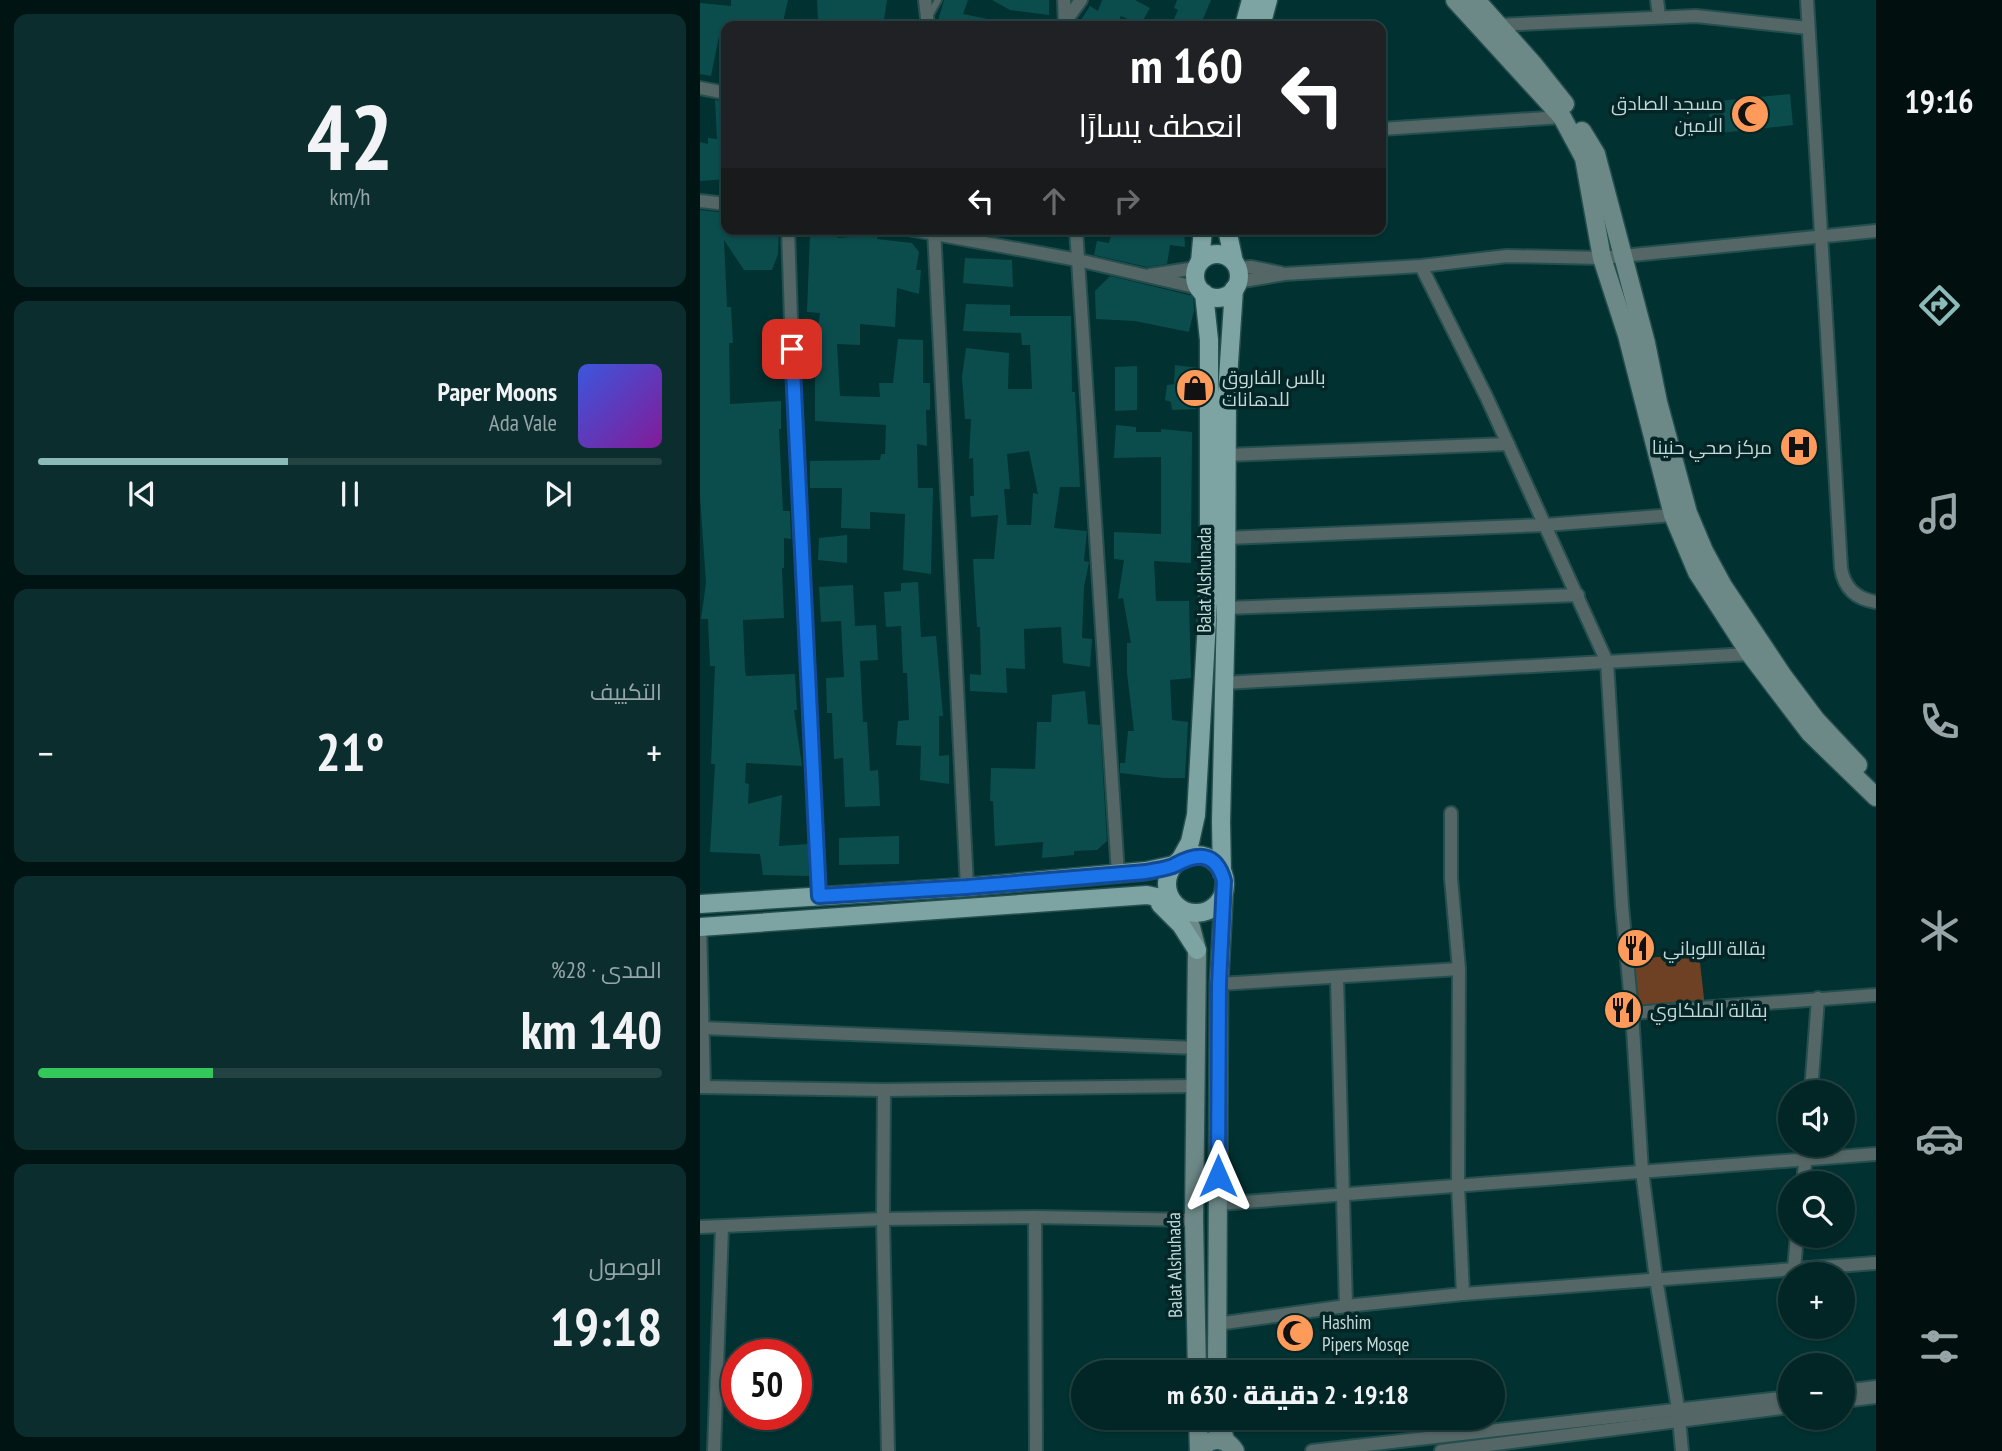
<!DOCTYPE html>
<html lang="ar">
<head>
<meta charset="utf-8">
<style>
	:root { --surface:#022525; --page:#0c2d2d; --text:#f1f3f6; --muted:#96a5a7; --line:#234242; --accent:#8bbbb9 }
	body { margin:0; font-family:"PT Sans Narrow",Cairo,sans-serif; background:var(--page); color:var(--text); direction:rtl; height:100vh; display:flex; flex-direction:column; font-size:26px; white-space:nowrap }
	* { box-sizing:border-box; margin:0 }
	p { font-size:23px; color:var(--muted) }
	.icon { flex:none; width:38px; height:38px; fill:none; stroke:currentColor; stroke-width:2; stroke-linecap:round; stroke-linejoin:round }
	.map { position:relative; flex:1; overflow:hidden; direction:ltr }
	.side { display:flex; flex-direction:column; gap:14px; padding:14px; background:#011414; width:700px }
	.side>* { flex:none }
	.top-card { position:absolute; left:21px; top:21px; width:665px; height:214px; border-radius:14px; box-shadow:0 2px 5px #0004,0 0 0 2px var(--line); direction:rtl; background:#202124; color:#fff; overflow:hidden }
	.buttons { position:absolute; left:1078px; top:1080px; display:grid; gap:14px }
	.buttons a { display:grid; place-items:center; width:77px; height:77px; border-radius:50%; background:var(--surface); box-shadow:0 2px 5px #0004,0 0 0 2px var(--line); font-size:35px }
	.speed { position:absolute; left:21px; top:1339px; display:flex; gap:14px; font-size:35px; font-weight:700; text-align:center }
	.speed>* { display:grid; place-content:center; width:91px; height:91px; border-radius:50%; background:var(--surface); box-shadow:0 2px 5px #0004,0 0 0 2px var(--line); line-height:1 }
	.speed .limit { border:10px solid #d22; background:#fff; color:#111 }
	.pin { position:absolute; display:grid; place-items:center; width:60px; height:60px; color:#fff; margin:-30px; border-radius:14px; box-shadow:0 4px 10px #0006 }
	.me { position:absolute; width:77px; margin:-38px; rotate:0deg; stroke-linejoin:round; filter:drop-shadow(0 0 5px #0008) }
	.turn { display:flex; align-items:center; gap:24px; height:147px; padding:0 28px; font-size:32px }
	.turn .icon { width:91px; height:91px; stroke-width:2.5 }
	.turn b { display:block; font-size:49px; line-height:60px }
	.lanes { display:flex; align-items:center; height:66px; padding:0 28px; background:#0003; justify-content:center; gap:35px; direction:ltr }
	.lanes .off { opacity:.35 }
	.big { font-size:52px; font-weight:800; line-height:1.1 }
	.side .widget { flex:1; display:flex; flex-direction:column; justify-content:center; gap:10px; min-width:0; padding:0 24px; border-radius:14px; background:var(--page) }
	.side .dial { align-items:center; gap:0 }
	.dial b { font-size:91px; line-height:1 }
	.song { display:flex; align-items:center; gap:21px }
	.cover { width:84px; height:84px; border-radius:10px; background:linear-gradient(135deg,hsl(230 70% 55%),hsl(290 70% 35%)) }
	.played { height:7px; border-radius:4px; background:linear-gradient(90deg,var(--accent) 40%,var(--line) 40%) }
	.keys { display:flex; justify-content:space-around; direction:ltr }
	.heat { display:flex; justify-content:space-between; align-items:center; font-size:38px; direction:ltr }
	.charge { height:10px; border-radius:5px; background:linear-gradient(90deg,#34c759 28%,var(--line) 0) }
	.trip { position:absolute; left:371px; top:1360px; width:434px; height:70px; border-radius:35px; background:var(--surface); box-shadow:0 2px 5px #0004,0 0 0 2px var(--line); font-weight:800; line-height:70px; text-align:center; direction:rtl }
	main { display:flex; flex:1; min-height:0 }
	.tab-bar { display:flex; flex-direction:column; width:126px; justify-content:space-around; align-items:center; background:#010f0f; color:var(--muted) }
	.tab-bar .icon { width:49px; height:49px }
	.tab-bar .active { color:var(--accent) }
	.tab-bar b { font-size:32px; color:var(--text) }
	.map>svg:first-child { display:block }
</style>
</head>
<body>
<main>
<nav class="tab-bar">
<b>19:16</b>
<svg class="icon active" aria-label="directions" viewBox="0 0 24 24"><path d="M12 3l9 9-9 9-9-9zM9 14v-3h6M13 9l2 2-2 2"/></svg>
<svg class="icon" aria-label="music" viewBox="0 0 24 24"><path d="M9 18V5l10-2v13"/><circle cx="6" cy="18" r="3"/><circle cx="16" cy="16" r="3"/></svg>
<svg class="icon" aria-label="phone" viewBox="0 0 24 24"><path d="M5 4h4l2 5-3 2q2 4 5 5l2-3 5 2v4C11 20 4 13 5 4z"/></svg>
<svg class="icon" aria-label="climate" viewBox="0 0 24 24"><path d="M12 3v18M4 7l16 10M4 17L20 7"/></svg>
<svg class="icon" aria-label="car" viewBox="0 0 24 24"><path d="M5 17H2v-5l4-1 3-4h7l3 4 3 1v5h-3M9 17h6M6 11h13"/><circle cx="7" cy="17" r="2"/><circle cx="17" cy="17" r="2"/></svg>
<svg class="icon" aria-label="filters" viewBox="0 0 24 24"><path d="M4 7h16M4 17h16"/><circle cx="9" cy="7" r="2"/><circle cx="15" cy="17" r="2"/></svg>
</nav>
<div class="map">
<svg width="1176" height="1451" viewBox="0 0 1176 1451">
	<rect width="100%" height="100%" fill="#023131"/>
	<polygon fill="#6e4124" points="999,953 1005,1008 932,1013 927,960"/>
	<g fill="#0b4d4d" fill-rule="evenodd">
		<polygon points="31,0 88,0 82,26 26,26 26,36 19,36 11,76 0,74 0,3 31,6"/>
		<polygon points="117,0 187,0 183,26 157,26 158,19 118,21"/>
		<polygon points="244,0 268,0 263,14 297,21 296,26 243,26 237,24"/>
		<polygon points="292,0 349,0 349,15 310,10"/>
		<polygon points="402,0 435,0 450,8 440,25 421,16 416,26 377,26 390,6 398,11"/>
		<polygon points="477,0 511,0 500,26 471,26 478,10 474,8"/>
		<polygon points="1090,94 1093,125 1011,134 1008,102"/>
		<polygon points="15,100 26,102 26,179 0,181 0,142 8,144 8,138 17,139"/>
		<polygon points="0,210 26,213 26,229 79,229 78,254 72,270 44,270 24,240 27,307 31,307 33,343 29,343 30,404 81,401 81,429 79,429 83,511 90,511 91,539 84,538 84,568 82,568 84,618 43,620 45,671 46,676 95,674 97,710 94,710 102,766 46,763 45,783 49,784 48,804 82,795 79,846 108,844 109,876 63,875 60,854 10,852 15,764 11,764 15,666 10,666 8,619 1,619 6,583 0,497"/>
		<polygon points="413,229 484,229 485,247 470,245 467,264 447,267 394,255 397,241 409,243"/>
		<polygon points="110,233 138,234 138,238 177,235 177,239 212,243 219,252 216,270 221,270 219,294 197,288 195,327 160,324 160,345 137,344 140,396 180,397 179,383 193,383 198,339 223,340 223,383 230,383 230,410 226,410 227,446 217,444 218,488 233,488 231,574 203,570 205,514 170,512 170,529 141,528 142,488 110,488 110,461 180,460 181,454 185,454 186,425 115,421 115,349 120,313 107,312"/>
		<polygon points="265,258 312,260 313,287 263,283"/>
		<polygon points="410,276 493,296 494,310 489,332 435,321 396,319 395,291"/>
		<path d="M266,304l44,1v11h61l1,76h3l5,95h-20l-6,41 33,3 -3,30 5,1 -5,25 -2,51 10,1 -2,28 -27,-4 -2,-36 -37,2 1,40 -19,-1 1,25 -37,-2v-17l11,1 -1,-48h-3l-4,-68h21l4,-44 -27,2 -1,-21h4l-1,-38 -4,1 2,-40h-6l-3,-42 4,-29 43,5 -1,36h24l-2,-44h-8l-1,-12 -58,-2zM329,451l9,43 -5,-1 -2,32h-24l-3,-36h6l-3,-35z"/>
		<polygon points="475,365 498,368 496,409 472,410 471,402 465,400 467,385 474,384"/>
		<polygon points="437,366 437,410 415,411 415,367"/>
		<polygon points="416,425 436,427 436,432 461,432 461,429 492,432 491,563 454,561 456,601 489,601 491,678 470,680 472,720 488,722 485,778 464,778 420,773 420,763 425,763 428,731 434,731 427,673 427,643 431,643 423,598 418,599 424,560 414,559 414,532 461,534 461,457 414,458"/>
		<polygon points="147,535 147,563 118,560 119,538"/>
		<polygon points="218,582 221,637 236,636 243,716 239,716 239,756 249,755 249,784 220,780 221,746 196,745 198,721 209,720 207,673 203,673 201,626 186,627 184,592 201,591 201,583"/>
		<polygon points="153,585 155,626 176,625 178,660 160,661 163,722 167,722 170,771 178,770 180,806 145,807 143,758 134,759 132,713 127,713 126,678 144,677 141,621 121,622 119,587"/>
		<polygon points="385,691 388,724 400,725 407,841 397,850 374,851 374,855 342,858 343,842 295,846 293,801 290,801 291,768 335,769 337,722 351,722 352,695"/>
		<polygon points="199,836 199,864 139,865 139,838"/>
	</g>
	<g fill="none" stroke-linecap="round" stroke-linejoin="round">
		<defs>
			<polyline id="lane" points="229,16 238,0"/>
			<g id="street">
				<polyline points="225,0 228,26"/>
				<polyline points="364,0 365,24"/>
				<polyline points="957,0 959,16"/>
				<path d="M1107,0l34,568c3,20 15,31 35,34"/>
				<polyline points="365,22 381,0"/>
				<polyline points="799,25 996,16 1108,28"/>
				<polyline points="0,88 26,93"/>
				<polyline points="681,129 862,117"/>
				<polyline points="0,201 26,204"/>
				<polyline points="88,229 92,349 119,896"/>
				<polyline points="208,229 378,260 499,288"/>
				<polyline points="234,229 267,887"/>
				<polyline points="376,229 418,874"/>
				<polyline points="721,266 787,398 907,662 922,906 932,1013 942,1171 956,1279 978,1408 982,1451"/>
				<polyline points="537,268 551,267 581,273"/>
				<polyline points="450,275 496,268"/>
				<polyline points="537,282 584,274 721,266 807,256 902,258 1176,231"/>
				<polyline points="526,455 808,444"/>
				<polyline points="526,538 845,525 973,515"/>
				<polyline points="526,608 878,595"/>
				<polyline points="524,683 1050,654"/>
				<polyline points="751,813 751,878 759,969 758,1185 763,1294"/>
				<polyline points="0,925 4,1087"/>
				<polyline points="637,978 646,1306"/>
				<polyline points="519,984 759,969"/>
				<polyline points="932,1013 1176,995"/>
				<polyline points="2,1028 496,1048"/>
				<polyline points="0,1087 184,1090 494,1086"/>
				<polyline points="184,1090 183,1219 188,1451"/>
				<polyline points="1111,1092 1118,998"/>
				<polyline points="1103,1183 1107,1144"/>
				<polyline points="518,1204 1176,1154"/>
				<polyline points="335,1217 336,1451"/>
				<polyline points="0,1227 183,1219 335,1217 494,1220"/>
				<polyline points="1094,1269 1097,1236"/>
				<polyline points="517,1324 646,1306 763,1294 1176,1263"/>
				<polyline points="1143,1391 1176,1387"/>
				<polyline points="1143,1401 1176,1397"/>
				<polyline points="14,1451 22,1227"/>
				<polyline points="612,1451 1090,1397"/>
				<polyline points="741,1451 1090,1407"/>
			</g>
			<g id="secondary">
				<polyline points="755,0 862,117 884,158 902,258 927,335 973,515 997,572 1050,654 1110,733 1176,797"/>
				<polyline points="776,0 834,65 865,104"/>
				<polyline points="882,131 896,154 946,343 958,402 988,513 1004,551 1023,586 1083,676 1116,720 1158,765"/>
				<polyline points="480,909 491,927 497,950 494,1220 497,1372"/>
				<polyline points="517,1372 519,984 524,889"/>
				<polyline points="498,1418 499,1451"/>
				<polyline points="518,1418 526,1442"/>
				<path d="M499,1451c10,-14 26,-15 36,0"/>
			</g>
			<g id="primary">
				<polyline points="544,26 551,0"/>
				<polyline points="561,26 568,0"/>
				<polyline points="527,229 534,262"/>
				<circle cx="517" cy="276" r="22"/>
				<polyline points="500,262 503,229"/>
				<circle cx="496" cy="884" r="29"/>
				<polyline points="480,860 490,842 496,815 509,585 509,340 504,293"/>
				<polyline points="522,873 521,822 526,608 527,393 534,289"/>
				<polyline points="0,904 267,887 446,871 474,865"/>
				<polyline points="460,904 481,925 497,950"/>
				<polyline points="0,927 447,895 471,900"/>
			</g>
		</defs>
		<use href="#lane" stroke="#254f4f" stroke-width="10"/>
		<use href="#street" stroke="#254f4f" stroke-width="16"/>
		<use href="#secondary" stroke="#254f4f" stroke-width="21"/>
		<use href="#primary" stroke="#254f4f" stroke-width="21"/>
		<use href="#lane" stroke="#566" stroke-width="6"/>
		<use href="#street" stroke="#566" stroke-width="12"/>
		<use href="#secondary" stroke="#6c8988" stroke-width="18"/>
		<use href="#primary" stroke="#7ea3a3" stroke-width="18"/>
	</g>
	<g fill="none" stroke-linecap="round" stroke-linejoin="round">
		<defs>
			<path id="route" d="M92,349l27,547 148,-9 179,-15c9,-2 21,-3 29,-7 22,-12 41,-14 49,16l-5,103 -1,192"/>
		</defs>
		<use href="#route" stroke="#114b97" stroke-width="18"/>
		<use href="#route" stroke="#1a73e8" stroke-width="12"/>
	</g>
	<defs>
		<symbol id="mosque-disc" viewBox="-11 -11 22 22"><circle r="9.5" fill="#ff9b5a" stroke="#042526"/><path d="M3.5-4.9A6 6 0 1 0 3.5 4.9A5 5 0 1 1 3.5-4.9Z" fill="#111"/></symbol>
		<symbol id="shop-disc" viewBox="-11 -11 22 22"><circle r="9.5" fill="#ff9b5a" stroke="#042526"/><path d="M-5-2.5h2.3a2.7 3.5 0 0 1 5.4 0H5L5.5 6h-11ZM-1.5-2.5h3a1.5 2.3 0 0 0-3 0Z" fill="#111"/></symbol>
		<symbol id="hospital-disc" viewBox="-11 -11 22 22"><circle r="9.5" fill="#ff9b5a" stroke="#042526"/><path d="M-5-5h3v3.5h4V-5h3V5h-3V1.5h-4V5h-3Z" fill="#111"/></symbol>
		<symbol id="restaurant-disc" viewBox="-11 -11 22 22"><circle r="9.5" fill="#ff9b5a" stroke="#042526"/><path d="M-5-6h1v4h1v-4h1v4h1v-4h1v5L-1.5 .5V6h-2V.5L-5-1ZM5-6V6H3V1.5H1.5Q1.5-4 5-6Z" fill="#111"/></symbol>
	</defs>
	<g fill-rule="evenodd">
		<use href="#mosque-disc" x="1028" y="92" width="44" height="44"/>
		<use href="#shop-disc" x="473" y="366" width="44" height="44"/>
		<use href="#hospital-disc" x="1077" y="425" width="44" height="44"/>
		<use href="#restaurant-disc" x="914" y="926" width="44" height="44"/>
		<use href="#restaurant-disc" x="901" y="988" width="44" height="44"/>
		<use href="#mosque-disc" x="573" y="1311" width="44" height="44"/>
	</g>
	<g text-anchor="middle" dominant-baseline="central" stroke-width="7" stroke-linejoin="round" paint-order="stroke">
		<g font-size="19" fill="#c3d9d8" stroke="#042526" text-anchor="start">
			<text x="1023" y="103" text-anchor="end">مسجد الصادق<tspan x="1023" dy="22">الامين</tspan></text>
			<text x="522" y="377">بالس الفاروق<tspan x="522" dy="22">للدهانات</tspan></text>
			<text x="1072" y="447" text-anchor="end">مركز صحي حنينا</text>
			<text x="963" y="948">بقالة اللوباني</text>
			<text x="950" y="1010">بقالة الملكاوي</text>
			<text x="622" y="1322">Hashim<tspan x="622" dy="22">Pipers Mosqe</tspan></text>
		</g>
		<g font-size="19" fill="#c3d9d8" stroke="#042526">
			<text transform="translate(504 580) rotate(-90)">Balat Alshuhada</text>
			<text transform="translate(474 1265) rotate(-91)">Balat Alshuhada</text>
		</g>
	</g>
</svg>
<div class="buttons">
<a><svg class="icon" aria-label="sound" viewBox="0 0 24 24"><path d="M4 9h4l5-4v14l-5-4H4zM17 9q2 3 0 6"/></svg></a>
<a><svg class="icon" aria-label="search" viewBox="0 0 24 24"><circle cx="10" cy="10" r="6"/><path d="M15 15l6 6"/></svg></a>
<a>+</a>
<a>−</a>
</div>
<div class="speed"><div class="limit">50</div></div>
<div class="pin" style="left:92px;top:349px;background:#d93025"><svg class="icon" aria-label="arrive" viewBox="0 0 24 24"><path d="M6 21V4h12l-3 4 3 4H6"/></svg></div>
<svg class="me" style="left:518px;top:1176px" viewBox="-20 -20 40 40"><path d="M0-17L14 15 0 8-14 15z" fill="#1a73e8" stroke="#fff" stroke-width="4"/></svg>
<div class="trip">19:18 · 2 دقيقة · 630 m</div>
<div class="top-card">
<div class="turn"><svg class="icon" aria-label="left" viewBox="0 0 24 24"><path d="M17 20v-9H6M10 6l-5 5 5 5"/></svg><div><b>160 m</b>انعطف يسارًا</div></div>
<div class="lanes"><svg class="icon" aria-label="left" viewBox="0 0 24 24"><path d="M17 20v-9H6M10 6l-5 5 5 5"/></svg><svg class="icon off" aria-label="ahead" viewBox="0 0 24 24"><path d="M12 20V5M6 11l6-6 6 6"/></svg><svg class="icon off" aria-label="right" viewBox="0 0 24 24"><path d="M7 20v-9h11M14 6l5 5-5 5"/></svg></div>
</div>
</div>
<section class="side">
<div class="widget dial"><b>42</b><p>km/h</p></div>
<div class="widget">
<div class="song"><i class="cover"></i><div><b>Paper Moons</b><p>Ada Vale</p></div></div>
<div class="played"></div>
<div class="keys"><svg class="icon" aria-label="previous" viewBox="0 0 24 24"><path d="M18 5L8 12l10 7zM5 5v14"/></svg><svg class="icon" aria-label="pause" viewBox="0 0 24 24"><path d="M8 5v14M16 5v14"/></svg><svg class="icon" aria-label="next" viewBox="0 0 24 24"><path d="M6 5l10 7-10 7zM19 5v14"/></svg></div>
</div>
<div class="widget"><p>التكييف</p>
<div class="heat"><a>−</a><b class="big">21°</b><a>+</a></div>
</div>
<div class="widget"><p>المدى · 28%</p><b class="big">140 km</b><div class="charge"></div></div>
<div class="widget"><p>الوصول</p><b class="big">19:18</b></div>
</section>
</main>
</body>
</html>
